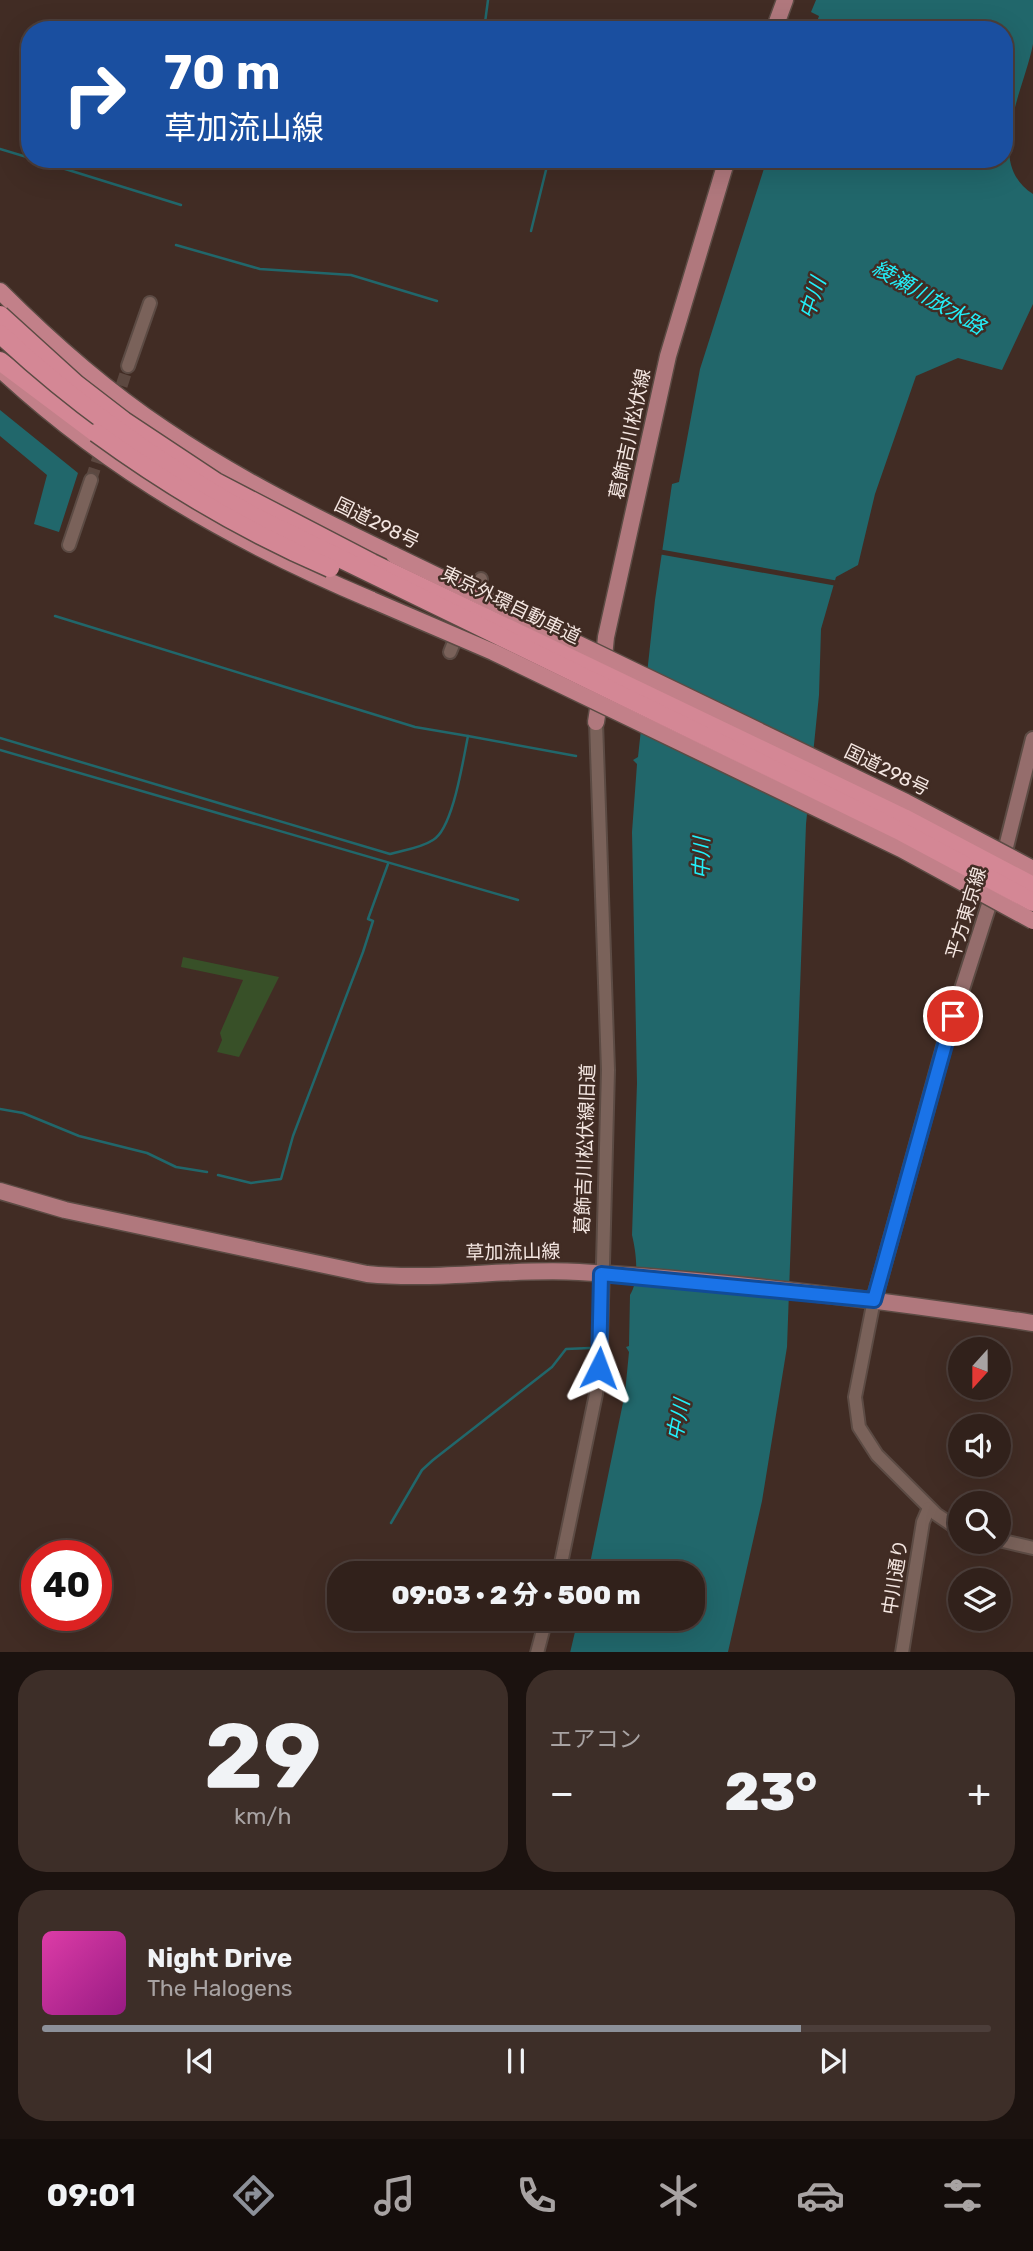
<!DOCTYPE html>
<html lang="ja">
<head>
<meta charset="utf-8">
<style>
	:root { --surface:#31211b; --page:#3d2e28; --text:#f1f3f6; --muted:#a8a3a3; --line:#4c3e3a; --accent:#8c9099 }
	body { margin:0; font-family:Rubik,"Noto Sans JP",sans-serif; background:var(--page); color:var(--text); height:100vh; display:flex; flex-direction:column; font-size:26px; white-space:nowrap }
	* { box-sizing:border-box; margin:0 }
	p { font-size:23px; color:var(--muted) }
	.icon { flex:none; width:38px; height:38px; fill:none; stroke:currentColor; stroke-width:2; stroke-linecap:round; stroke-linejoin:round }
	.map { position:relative; height:1652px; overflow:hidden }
	.side { display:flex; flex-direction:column; gap:18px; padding:18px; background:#1b120f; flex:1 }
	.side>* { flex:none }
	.banner { position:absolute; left:21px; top:21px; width:992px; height:147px; border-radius:28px; box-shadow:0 7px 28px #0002,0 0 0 2px var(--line); background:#1a4fa0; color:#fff; overflow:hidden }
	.needle { width:46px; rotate:201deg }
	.tools { position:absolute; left:948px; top:1337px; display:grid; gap:14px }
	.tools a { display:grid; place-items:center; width:63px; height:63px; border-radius:50%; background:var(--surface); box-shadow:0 7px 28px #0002,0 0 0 2px var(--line); font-size:35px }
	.speed { position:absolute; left:21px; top:1540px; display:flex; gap:14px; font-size:35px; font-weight:700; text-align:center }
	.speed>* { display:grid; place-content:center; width:91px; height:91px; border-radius:50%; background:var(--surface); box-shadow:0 7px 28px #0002,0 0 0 2px var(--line); line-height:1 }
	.speed .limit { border:10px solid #d22; background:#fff; color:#111 }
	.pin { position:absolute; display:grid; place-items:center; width:60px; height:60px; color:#fff; margin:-30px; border:4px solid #fff; border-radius:50%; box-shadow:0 2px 7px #0007 }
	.me { position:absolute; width:77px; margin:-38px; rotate:3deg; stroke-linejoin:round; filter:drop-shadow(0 0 5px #0008) }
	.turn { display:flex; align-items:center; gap:24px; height:147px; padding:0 28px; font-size:32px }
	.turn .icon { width:91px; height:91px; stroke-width:2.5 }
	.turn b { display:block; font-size:49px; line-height:60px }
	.big { font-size:52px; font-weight:800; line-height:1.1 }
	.side .card { flex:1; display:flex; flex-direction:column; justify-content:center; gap:10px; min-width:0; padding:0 24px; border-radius:28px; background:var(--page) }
	.side .dial { align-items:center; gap:0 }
	.dial b { font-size:91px; line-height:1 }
	.song { display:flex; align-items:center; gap:21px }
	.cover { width:84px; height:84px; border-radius:10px; background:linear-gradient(135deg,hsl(320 70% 55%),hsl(310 70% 35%)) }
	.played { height:7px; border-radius:4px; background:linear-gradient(90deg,var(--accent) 80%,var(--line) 80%) }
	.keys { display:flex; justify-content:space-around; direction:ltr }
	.heat { display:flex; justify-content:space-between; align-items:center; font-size:38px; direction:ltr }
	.side .tiles { flex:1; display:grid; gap:18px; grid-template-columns:1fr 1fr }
	.card:last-child { grid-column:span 2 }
	.trip { position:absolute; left:327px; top:1561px; width:378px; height:70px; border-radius:28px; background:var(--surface); box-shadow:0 7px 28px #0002,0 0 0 2px var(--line); font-weight:800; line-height:70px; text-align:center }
	.dock { display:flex; height:112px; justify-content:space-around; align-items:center; background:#140d0b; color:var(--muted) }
	.dock .icon { width:49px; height:49px }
	.dock .on { color:var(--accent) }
	.dock b { font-size:32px; color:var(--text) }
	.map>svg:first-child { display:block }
</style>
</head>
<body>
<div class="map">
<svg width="1033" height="1653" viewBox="0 0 1033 1653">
	<rect width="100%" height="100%" fill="#412c24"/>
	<polygon fill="#385028" points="183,957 279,977 239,1057 217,1052 222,1040 220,1033 243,980 181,967"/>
	<g fill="#21676b">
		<path d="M816,0h217c0,14 0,30 0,44 -8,44 -50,119 0,150v110l-31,66 -44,-12 -42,18 -41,118 -17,71 -22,12 -15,52 -2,66 -13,129 -19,523 -25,154 -34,151 -158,1 8,-34h115v-46h-105l37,-180 4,-41 -3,-5 3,-1 1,-51c10,-16 6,-43 2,-60l5,-152 -5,-251 5,-68 -4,-4 5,-3 17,-157 17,-116 7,-2 21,-113 67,-210h237v-129h-190l5,-14 -8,-4z"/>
		<polygon points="0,410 78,473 59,532 34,524 47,475 0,436"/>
	</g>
	<polygon fill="#412c24" points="658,549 839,581 837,586 658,554"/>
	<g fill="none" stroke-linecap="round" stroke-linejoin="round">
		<g stroke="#21676b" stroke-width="2.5">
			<polyline points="484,30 488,0"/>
			<polyline points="0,149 30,158"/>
			<polyline points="33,159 181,205"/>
			<polyline points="531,231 547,166"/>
			<polyline points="176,245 260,269 351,275 437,301"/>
			<polyline points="55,616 415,727 468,736"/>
			<path d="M0,738l390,116c14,-4 31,-6 43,-14 20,-11 30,-80 35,-104l108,20"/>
			<polyline points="0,750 518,900"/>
			<polyline points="0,1109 23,1113 79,1136 147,1153 176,1167 207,1172"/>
			<polyline points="218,1175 251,1183 281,1179 293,1136 363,952 373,921 368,919 388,864"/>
			<polyline points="391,1523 422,1470 433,1460 552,1367 566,1349 590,1348"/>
		</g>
		<g stroke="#5c4840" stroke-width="12" stroke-dasharray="12 6" stroke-linecap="butt">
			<polyline points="116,403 128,366"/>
			<polyline points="91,480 103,443"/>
		</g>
		<defs>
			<g id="tertiary">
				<polyline points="128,366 150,303"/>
				<polyline points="69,545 91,480"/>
				<polyline points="472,601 481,579"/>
				<polyline points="450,652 459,630"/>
				<polyline points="874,1300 855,1397 859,1427 877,1455 936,1514 961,1531"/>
				<polyline points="999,1540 1033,1548"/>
				<polyline points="559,1573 596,1394 601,1341 608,1070 596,722"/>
				<polyline points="537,1653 546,1619"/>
				<polyline points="902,1653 923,1522 929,1508"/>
			</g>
			<g id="secondary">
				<polyline points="1002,863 1033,739"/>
				<polyline points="874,1300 947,1036 994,889"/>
			</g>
			<g id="primary">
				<polyline points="774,30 785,0"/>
				<polyline points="603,667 606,637 668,356 727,159"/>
				<polyline points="596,722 601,690"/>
				<path d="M0,1191l65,19 302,64c70,7 141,-6 212,-2 152,9 303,28 454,51"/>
			</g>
			<g id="trunk">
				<path d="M0,291c51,51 104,98 164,138 72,49 151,88 230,126"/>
				<path d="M2,371c109,101 234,172 370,229"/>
			</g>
			<polyline id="motorway" points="0,361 96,433"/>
		</defs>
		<use href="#tertiary" stroke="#5c4b44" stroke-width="16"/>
		<use href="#secondary" stroke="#5c4b44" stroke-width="18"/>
		<use href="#primary" stroke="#5c4b44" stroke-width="19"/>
		<use href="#trunk" stroke="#5c4b44" stroke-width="19"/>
		<use href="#motorway" stroke="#5c4b44" stroke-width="21"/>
		<use href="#tertiary" stroke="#7a625a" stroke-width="12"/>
		<use href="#secondary" stroke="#956d6c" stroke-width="14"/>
		<use href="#primary" stroke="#b0787d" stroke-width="16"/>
		<use href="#trunk" stroke="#c28089" stroke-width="16"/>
		<use href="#motorway" stroke="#d48795" stroke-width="18"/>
		<defs>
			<g id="trunk-bridge">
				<polyline points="394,555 906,802 1033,869"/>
				<polyline points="372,600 493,652 901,849 1033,921"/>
			</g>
			<g id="motorway-bridge">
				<polyline points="0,315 76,384 124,421 216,482 372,563 904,818 1033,886"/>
				<path d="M0,334c77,72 161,131 253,182l649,316 131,70"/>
				<path d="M96,433c74,54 150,99 234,135"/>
			</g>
		</defs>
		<use href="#trunk-bridge" stroke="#5c4b44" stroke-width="19" stroke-linecap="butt"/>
		<use href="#motorway-bridge" stroke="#5c4b44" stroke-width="21" stroke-linecap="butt"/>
		<use href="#trunk-bridge" stroke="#c28089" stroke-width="16"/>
		<use href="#motorway-bridge" stroke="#d48795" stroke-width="18"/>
	</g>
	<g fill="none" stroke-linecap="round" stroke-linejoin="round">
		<defs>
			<polyline id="route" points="599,1368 601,1274 874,1300 953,1016"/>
		</defs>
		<use href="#route" stroke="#114b97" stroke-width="18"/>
		<use href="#route" stroke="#1a73e8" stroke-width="12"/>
	</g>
	<g text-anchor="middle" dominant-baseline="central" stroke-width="5" stroke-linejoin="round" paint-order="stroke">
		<g font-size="19" fill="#f4e6e1" stroke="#412c24">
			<text transform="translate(630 434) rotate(-78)">葛飾吉川松伏線</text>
			<text transform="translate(377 523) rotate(26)">国道298号</text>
			<text transform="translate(511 605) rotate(26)">東京外環自動車道</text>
			<text transform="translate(887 770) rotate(26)">国道298号</text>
			<text transform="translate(966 913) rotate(-73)">平方東京線</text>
			<text transform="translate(585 1149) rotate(-88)">葛飾吉川松伏線旧道</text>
			<text transform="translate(513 1252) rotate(-1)">草加流山線</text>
			<text transform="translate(895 1577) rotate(-81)">中川通り</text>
		</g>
		<g font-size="21" font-style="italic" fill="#22eff9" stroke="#412c24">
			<text transform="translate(929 297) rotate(30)">綾瀬川放水路</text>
			<text transform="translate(812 298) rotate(-72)">中川</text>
			<text transform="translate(701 858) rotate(-89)">中川</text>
			<text transform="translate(678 1420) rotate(-79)">中川</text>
		</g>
	</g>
</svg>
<div class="tools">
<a><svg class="needle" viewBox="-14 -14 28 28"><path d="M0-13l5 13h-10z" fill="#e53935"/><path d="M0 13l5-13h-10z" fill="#a8a3a3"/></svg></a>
<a><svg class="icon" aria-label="sound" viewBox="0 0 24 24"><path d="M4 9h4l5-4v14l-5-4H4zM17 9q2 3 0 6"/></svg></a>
<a><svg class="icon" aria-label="search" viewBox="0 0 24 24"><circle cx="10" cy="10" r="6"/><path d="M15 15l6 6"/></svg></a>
<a><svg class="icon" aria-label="layers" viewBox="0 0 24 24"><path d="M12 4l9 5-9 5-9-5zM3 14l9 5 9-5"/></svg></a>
</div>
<div class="speed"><div class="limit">40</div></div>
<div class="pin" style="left:953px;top:1016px;background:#d93025"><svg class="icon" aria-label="arrive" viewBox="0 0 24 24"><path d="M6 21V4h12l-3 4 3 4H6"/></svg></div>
<svg class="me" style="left:599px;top:1368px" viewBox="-20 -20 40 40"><path d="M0-17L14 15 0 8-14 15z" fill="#1a73e8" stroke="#fff" stroke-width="4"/></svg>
<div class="trip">09:03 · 2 分 · 500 m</div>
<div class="banner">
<div class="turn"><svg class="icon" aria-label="right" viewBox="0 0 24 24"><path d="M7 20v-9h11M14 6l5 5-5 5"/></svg><div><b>70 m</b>草加流山線</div></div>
</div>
</div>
<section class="side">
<div class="tiles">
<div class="card dial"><b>29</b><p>km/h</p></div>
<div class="card"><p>エアコン</p>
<div class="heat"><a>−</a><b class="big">23°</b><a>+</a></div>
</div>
<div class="card">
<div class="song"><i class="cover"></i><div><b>Night Drive</b><p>The Halogens</p></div></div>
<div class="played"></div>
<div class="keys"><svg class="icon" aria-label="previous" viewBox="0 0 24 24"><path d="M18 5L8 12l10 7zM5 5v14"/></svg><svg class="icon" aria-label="pause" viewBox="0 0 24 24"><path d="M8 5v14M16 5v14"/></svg><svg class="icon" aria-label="next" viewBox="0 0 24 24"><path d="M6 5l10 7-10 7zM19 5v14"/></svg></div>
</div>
</div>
</section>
<nav class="dock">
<b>09:01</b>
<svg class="icon on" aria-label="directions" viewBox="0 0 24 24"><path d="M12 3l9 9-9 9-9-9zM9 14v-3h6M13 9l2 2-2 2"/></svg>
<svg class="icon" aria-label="music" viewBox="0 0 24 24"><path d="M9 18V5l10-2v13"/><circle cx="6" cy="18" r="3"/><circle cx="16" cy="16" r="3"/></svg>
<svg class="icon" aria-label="phone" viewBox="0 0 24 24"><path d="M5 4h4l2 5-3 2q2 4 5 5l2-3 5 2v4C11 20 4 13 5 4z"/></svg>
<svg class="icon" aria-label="climate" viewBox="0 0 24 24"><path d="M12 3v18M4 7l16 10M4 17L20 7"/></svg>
<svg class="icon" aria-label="car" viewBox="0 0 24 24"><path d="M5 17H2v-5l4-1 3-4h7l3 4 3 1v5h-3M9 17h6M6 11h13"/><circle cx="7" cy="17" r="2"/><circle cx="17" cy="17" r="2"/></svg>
<svg class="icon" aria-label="filters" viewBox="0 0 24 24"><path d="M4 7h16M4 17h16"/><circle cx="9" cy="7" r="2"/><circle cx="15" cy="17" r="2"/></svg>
</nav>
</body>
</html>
